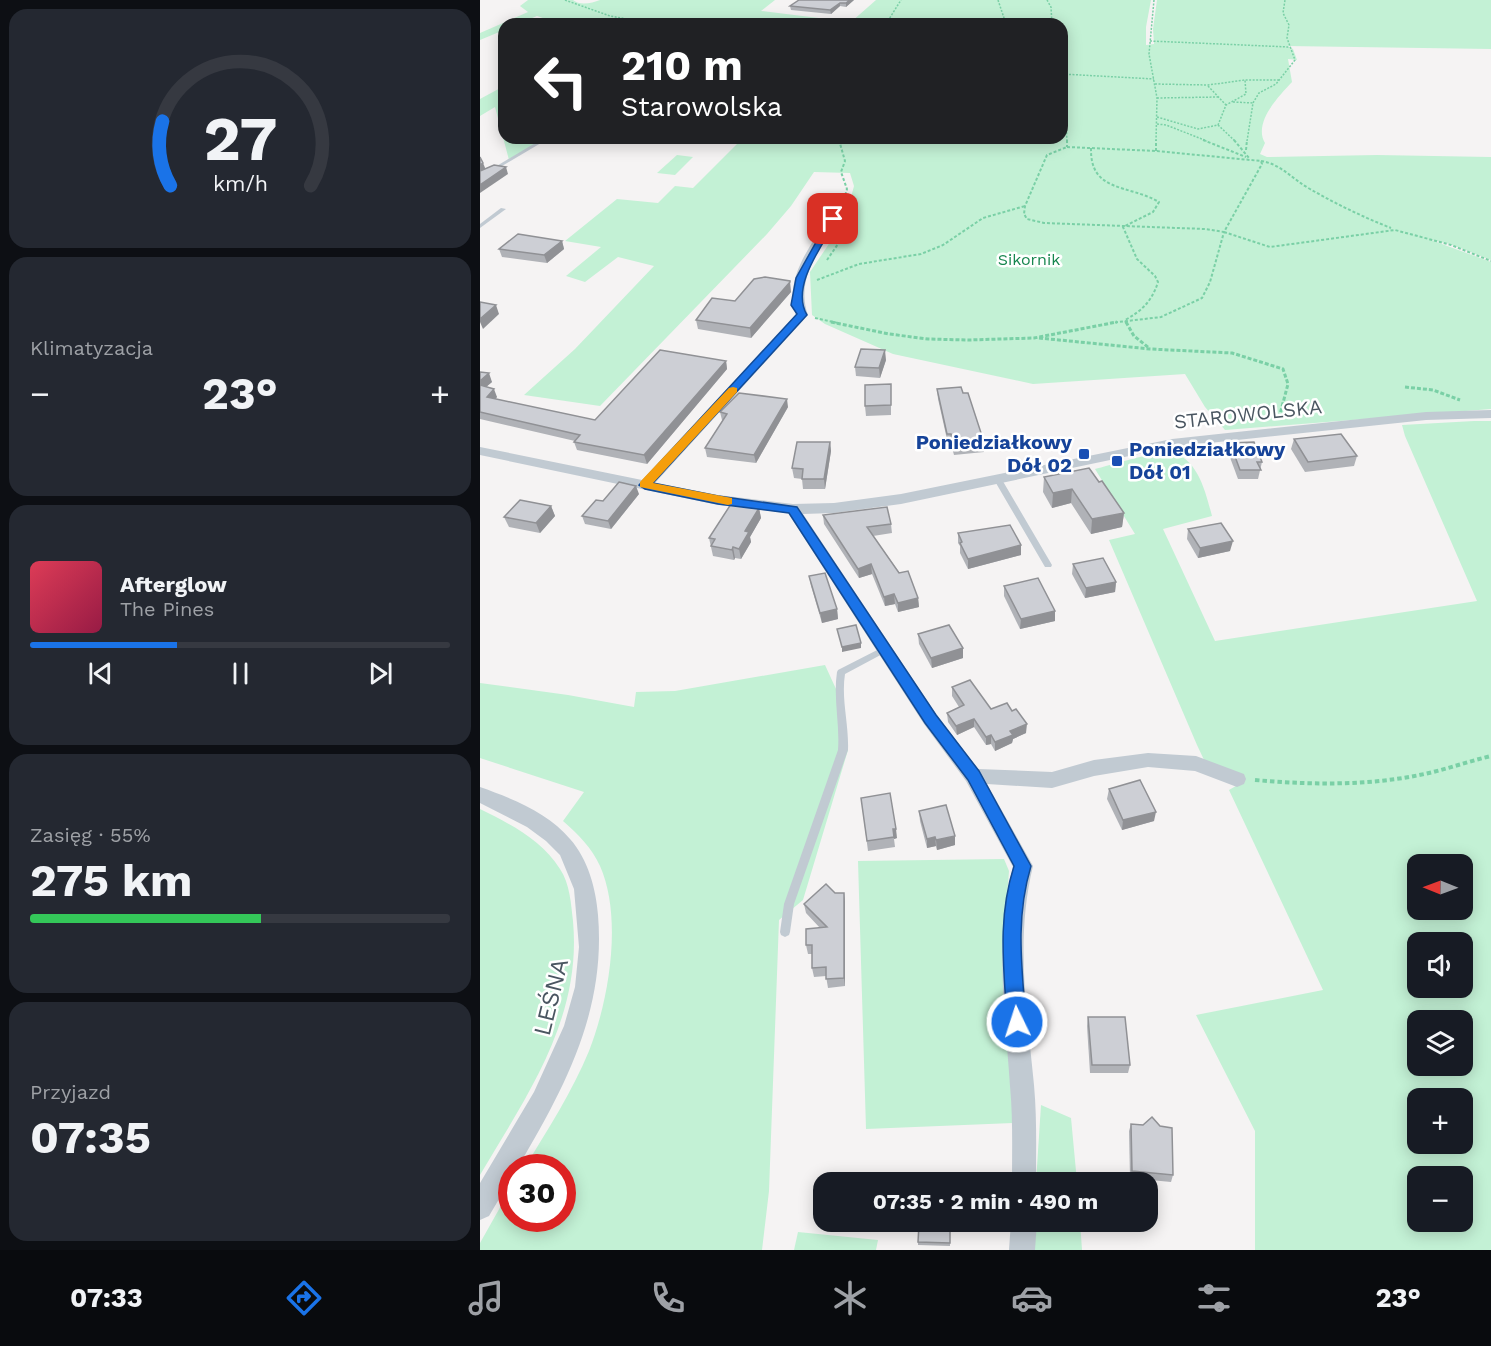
<!DOCTYPE html>
<html lang="pl">
<head>
<meta charset="utf-8">
<style>
	:root { --surface:#171b24; --page:#242831; --text:#f1f3f6; --muted:#9ea1a6; --line:#363941; --accent:#1a73e8 }
	body { margin:0; font-family:"Work Sans",sans-serif; background:var(--page); color:var(--text); height:100vh; display:flex; flex-direction:column; font-size:22px; white-space:nowrap }
	* { box-sizing:border-box; margin:0 }
	p { font-size:20px; color:var(--muted) }
	.icon { flex:none; width:33px; height:33px; fill:none; stroke:currentColor; stroke-width:2; stroke-linecap:round; stroke-linejoin:round }
	.map { position:relative; flex:1; overflow:hidden }
	.sheet { display:flex; flex-direction:column; gap:9px; padding:9px; background:#0d0f14; width:480px }
	.sheet>* { flex:none }
	.banner { position:absolute; left:18px; top:18px; width:570px; height:126px; border-radius:18px; box-shadow:0 3px 15px #0003; background:#202124; color:#fff; overflow:hidden }
	.needle { width:39px; rotate:271deg }
	.controls { position:absolute; left:927px; top:854px; display:grid; gap:12px }
	.controls a { display:grid; place-items:center; width:66px; height:66px; border-radius:12px; background:var(--surface); box-shadow:0 3px 15px #0003; font-size:30px }
	.speed { position:absolute; left:18px; top:1154px; display:flex; gap:12px; font-size:30px; font-weight:700; text-align:center }
	.speed>* { display:grid; place-content:center; width:78px; height:78px; border-radius:50%; background:var(--surface); box-shadow:0 3px 15px #0003; line-height:1 }
	.speed .limit { border:9px solid #d22; background:#fff; color:#111 }
	.pin { position:absolute; display:grid; place-items:center; width:51px; height:51px; color:#fff; margin:-26px; border-radius:12px; box-shadow:0 3px 9px #0006 }
	.me { position:absolute; width:66px; margin:-33px; rotate:356deg; stroke-linejoin:round; filter:drop-shadow(0 0 4px #0008) }
	.turn { display:flex; align-items:center; gap:21px; height:126px; padding:0 24px; font-size:27px }
	.turn .icon { width:78px; height:78px; stroke-width:2.5 }
	.turn b { display:block; font-size:42px; line-height:51px }
	.big { font-size:45px; font-weight:700; line-height:1.1 }
	.sheet .widget { flex:1; display:flex; flex-direction:column; justify-content:center; gap:9px; min-width:0; padding:0 21px; border-radius:18px; background:var(--page) }
	.sheet .dial { align-items:center; gap:0 }
	.dial svg { height:156px; overflow:visible; fill:none; stroke:var(--line); stroke-width:7; stroke-linecap:round; text-anchor:middle }
	.dial text { fill:var(--text); stroke:none }
	.song { display:flex; align-items:center; gap:18px }
	.cover { width:72px; height:72px; border-radius:9px; background:linear-gradient(135deg,hsl(350 70% 55%),hsl(340 70% 35%)) }
	.played { height:6px; border-radius:3px; background:linear-gradient(90deg,var(--accent) 35%,var(--line) 35%) }
	.keys { display:flex; justify-content:space-around; direction:ltr }
	.heat { display:flex; justify-content:space-between; align-items:center; font-size:33px; direction:ltr }
	.charge { height:9px; border-radius:4px; background:linear-gradient(90deg,#34c759 55%,var(--line) 0) }
	.trip { position:absolute; left:333px; top:1172px; width:345px; height:60px; border-radius:18px; background:var(--surface); box-shadow:0 3px 15px #0003; font-weight:700; line-height:60px; text-align:center }
	.dock { display:flex; height:96px; justify-content:space-around; align-items:center; background:#090b0e; color:var(--muted) }
	.dock .icon { width:42px; height:42px }
	.dock .on { color:var(--accent) }
	.dock b { font-size:27px; color:var(--text) }
	main { display:flex; flex:1; min-height:0 }
	.map>svg:first-child { display:block }
</style>
</head>
<body>
<main>
<section class="sheet">
<div class="widget dial"><svg viewBox="0 0 100 80">
<path d="M14 69A42 42 0 1 1 86 69"/>
<path d="M14 69A42 42 0 0 1 10 36" stroke="#1a73e8"/>
<text x="50" y="56" font-size="32" font-weight="700">27</text>
<text x="50" y="72" font-size="11">km/h</text>
</svg></div>
<div class="widget"><p>Klimatyzacja</p>
<div class="heat"><a>−</a><b class="big">23°</b><a>+</a></div>
</div>
<div class="widget">
<div class="song"><i class="cover"></i><div><b>Afterglow</b><p>The Pines</p></div></div>
<div class="played"></div>
<div class="keys"><svg class="icon" aria-label="previous" viewBox="0 0 24 24"><path d="M18 5L8 12l10 7zM5 5v14"/></svg><svg class="icon" aria-label="pause" viewBox="0 0 24 24"><path d="M8 5v14M16 5v14"/></svg><svg class="icon" aria-label="next" viewBox="0 0 24 24"><path d="M6 5l10 7-10 7zM19 5v14"/></svg></div>
</div>
<div class="widget"><p>Zasięg · 55%</p><b class="big">275 km</b><div class="charge"></div></div>
<div class="widget"><p>Przyjazd</p><b class="big">07:35</b></div>
</section>
<div class="map">
<svg width="1011" height="1250" viewBox="0 0 1011 1250">
	<rect width="100%" height="100%" fill="#f5f3f3"/>
	<g fill="#c3f1d5" fill-rule="evenodd">
		<path d="M48,0h45c7,6 19,3 27,0h175l-14,11 90,11 25,-22h275l-5,27v18l8,-1 -1,-15 4,-29h334v49l-204,-3 6,3 4,11 -9,-1 4,23c-14,15 -39,41 -27,61l-5,11 7,3 110,-2 114,2v103l-41,-16 -19,-4 60,22v147l-266,21 -20,-23 -20,-33 -152,10 -140,-30 -68,-30 -13,-9 -2,-43 35,-52 9,-34 -4,-13 -36,-1 -23,34 -24,28 -167,172 -76,-11 51,-46 79,-83 -36,-9 -33,25 -19,-6 35,-29 -36,-6 52,-42 41,4 17,-17 18,2 50,-50h319v-114h-502l-23,-8 -19,8h-14v6l-24,10v-7l48,-21 -8,-6z"/>
		<polygon points="24,86 24,138 66,138 29,160 15,107 0,116 0,99"/>
		<polygon points="197,155 213,157 195,175 177,173"/>
		<path d="M994,421h17v829h-236v-119l-59,-116 127,-25 -94,-200 12,-7 -36,-21 -8,-17 -88,-205 26,-6 -40,-65c13,-3 66,-19 74,-17 29,4 37,42 43,64l-49,13 52,112 262,-40 -72,-165 -3,-11zM938,864h44v45h-44zM938,942h44v45h-44zM938,1020h44v45h-44zM938,1098h44v45h-44zM938,1176h44v45h-44z"/>
		<path d="M345,665l17,37 6,48 -45,150 -24,20 -10,271 -7,59h-282v-7l31,-55 1,30h50v-51h-37c23,-38 47,-75 64,-116 20,-51 34,-133 11,-185 -8,-18 -22,-32 -37,-45l21,-29 -104,-34v-75l88,12 66,12 2,-15 39,-1z"/>
		<path d="M0,809c30,15 61,30 80,60 10,15 11,35 13,52 9,98 -46,174 -93,254z"/>
		<polygon points="524,859 529,871 523,951 533,1123 386,1129 378,861"/>
		<polygon points="561,1105 591,1118 597,1182 556,1182"/>
		<polygon points="554,1221 600,1221 602,1250 552,1250"/>
		<polygon points="318,1232 398,1240 396,1250 314,1250"/>
	</g>
	<g fill="none" stroke-linecap="round" stroke-linejoin="round">
		<g stroke="#7ad0a6" stroke-width="1.5" stroke-dasharray="2 1.5" stroke-linecap="butt">
			<polyline points="85,0 130,16 174,24"/>
			<polyline points="518,0 526,24"/>
			<polyline points="567,0 571,7 572,24"/>
			<polyline points="674,0 669,54 677,98 676,141"/>
			<polyline points="406,24 421,0"/>
			<polyline points="670,41 809,47"/>
			<polyline points="582,74 674,79"/>
			<polyline points="675,84 728,85 765,80 799,80"/>
			<polyline points="728,86 746,105"/>
			<polyline points="677,98 738,97"/>
			<polyline points="753,102 773,103"/>
			<polyline points="582,112 586,123 587,141"/>
			<polyline points="677,117 718,129 738,125 746,105 766,94 765,80"/>
			<polyline points="677,124 686,125 727,141"/>
			<polyline points="738,125 755,141"/>
			<polyline points="358,138 359,141"/>
			<polyline points="767,141 773,103 779,93 796,84 815,60 807,38 809,25 803,13 805,0"/>
		</g>
		<g stroke="#7ad0a6" stroke-width="2" stroke-dasharray="3 2" stroke-linecap="butt">
			<polyline points="359,140 365,161 361,172 367,189 362,206"/>
			<polyline points="587,140 587,147"/>
			<polyline points="723,140 766,157"/>
			<polyline points="754,140 769,158"/>
			<polygon points="587,147 676,151 781,161 782,164 744,232 725,229 564,223 547,219 544,214 545,206 567,155"/>
			<path d="M611,148c-1,45 37,36 68,54l-6,10 -30,15 14,32 18,17 3,6c-6,19 -16,29 -33,38l1,3"/>
			<polyline points="766,150 767,140"/>
			<polyline points="676,151 676,140"/>
			<path d="M781,161c20,3 31,18 49,28 26,15 53,28 81,39"/>
			<polyline points="744,232 790,247 915,230 971,245 1011,261"/>
			<polyline points="347,260 367,231 373,213 362,205"/>
			<polyline points="337,280 379,264 441,254 463,245 503,218 545,206"/>
			<polyline points="335,318 358,323"/>
			<polyline points="630,323 681,317 722,298 730,282 744,232"/>
		</g>
		<g stroke="#7ad0a6" stroke-width="3" stroke-dasharray="4 2" stroke-linecap="butt">
			<polyline points="351,322 409,334 448,339 488,340 554,338 637,322"/>
			<polyline points="646,322 654,336 669,348"/>
			<polyline points="559,338 670,349 752,353 803,369 808,384 799,418"/>
			<polyline points="925,387 953,390 980,400"/>
		</g>
		<path stroke="#7ad0a6" stroke-width="4" stroke-dasharray="4.5 3" stroke-linecap="butt" d="M775,780c58,5 117,6 174,-7 21,-5 41,-12 62,-17"/>
		<g fill="#c1cad2" fill-rule="evenodd">
			<polygon points="62,139 66,140 0,179 0,176"/>
			<polygon points="21,208 26,209 0,228 0,224"/>
			<polygon points="514,476 520,476 521,478 572,565 571,567 565,567 513,478"/>
			<path d="M405,646l3,1 1,2 -1,2 -43,23c-4,25 4,50 3,76l-54,154 -4,28 -1,3 -4,2 -4,-2 -1,-3 4,-28 54,-154c2,-26 -5,-52 -1,-78l1,-2z"/>
		</g>
		<g fill="#c1cad2" fill-rule="evenodd">
			<path d="M353,216l5,3c-18,29 -43,60 -30,96l-153,168 63,12 75,9 41,-1 67,-9 271,-55 254,-27 65,-2v8l-65,2 -254,27 -271,57 -67,9 -31,1 133,200 42,55 74,3 42,-12 54,-7 48,3 48,18 2,5 -2,5 -7,3 -42,-16 -47,-4 -54,9 -42,12 -65,-4 46,82c-18,74 -6,145 1,219 3,33 2,65 2,97h-24c0,-32 1,-64 -2,-96 -5,-75 -16,-146 3,-219l-47,-86 -42,-57 -136,-211 -70,-8 -238,-50v-8l162,33 154,-165c-13,-36 15,-70 33,-98z"/>
			<path d="M0,787c31,11 69,26 90,52 18,20 26,50 28,76 8,96 -33,172 -80,252h-6v10l-23,39 -9,4v-37l54,-91 30,-66 11,-39 4,-40 -5,-58 -14,-34 -14,-14 -19,-14 -47,-24z"/>
			<polygon points="531,1221 557,1221 555,1250 529,1250"/>
		</g>
	</g>
	<g fill="#b0b2b7">
		<polygon points="374,0 366,7 360,6 351,14 311,10 310,6"/>
		<polygon points="82,241 84,249 67,263 22,257 19,249"/>
		<polygon points="311,292 271,338 218,329 216,320 255,301"/>
		<polygon points="406,360 400,378 376,376 375,367"/>
		<polygon points="246,361 247,369 167,464 97,450 94,442 95,441 0,419 0,372 12,382 6,387 17,397 15,399 115,420"/>
		<polygon points="457,389 483,393 504,442 504,452 474,455 471,444 468,444 458,399"/>
		<polygon points="411,394 411,415 386,416 385,406"/>
		<polygon points="308,407 276,463 227,457 225,448 243,420 242,420 240,412"/>
		<polygon points="814,439 877,456 874,466 825,472 811,449"/>
		<polygon points="350,442 351,451 345,489 323,489 322,479 314,478 312,468"/>
		<polygon points="750,443 782,462 778,479 758,479 748,452"/>
		<polygon points="564,477 619,482 644,513 642,527 611,534 591,503 572,508 563,492"/>
		<polygon points="159,494 131,529 105,524 102,516 123,501"/>
		<polygon points="71,506 75,516 60,533 29,527 24,517"/>
		<polygon points="279,508 281,518 270,537 271,542 261,559 255,558 254,560 233,556 229,538"/>
		<polygon points="343,515 411,524 412,533 393,536 438,598 439,607 418,612 415,604 405,606 392,574 379,578 344,524"/>
		<polygon points="708,529 750,551 718,558 707,539"/>
		<polygon points="478,533 541,555 488,569 480,553 480,546 478,543"/>
		<polygon points="593,564 636,582 635,592 605,598 592,574"/>
		<polygon points="329,576 357,609 358,619 342,623 331,586"/>
		<polygon points="524,586 575,621 540,629 524,596"/>
		<polygon points="438,634 483,648 483,658 452,668 439,644"/>
		<polygon points="472,687 511,709 546,733 533,739 532,743 515,751 511,744 506,745 494,727 477,735 468,722 467,713 479,707 472,696"/>
		<polygon points="629,789 674,821 642,830 627,799"/>
		<polygon points="381,798 417,838 414,839 415,847 388,851"/>
		<polygon points="439,811 475,845 457,850 456,846 447,848 440,821"/>
		<polygon points="355,893 364,893 365,902 365,986 348,988 346,976 334,977 332,968 332,954 328,954 326,945 340,928 326,913 324,904"/>
		<polygon points="608,1017 650,1065 648,1073 610,1073 607,1026"/>
		<polygon points="651,1124 680,1126 693,1175 691,1182 650,1178 649,1131"/>
		<polygon points="470,1221 470,1246 438,1245 438,1242 448,1224"/>
	</g>
	<g fill="#909195">
		<polygon points="370,0 374,0 366,7 366,3"/>
		<polygon points="360,3 360,6 351,14 350,10"/>
		<polygon points="3,163 6,170 0,173 0,165"/>
		<polygon points="26,167 28,174 0,193 0,185"/>
		<polygon points="82,241 84,249 67,263 64,255"/>
		<polygon points="310,281 311,292 271,338 270,328"/>
		<polygon points="16,305 19,314 3,329 0,322 0,319"/>
		<polygon points="405,350 406,360 400,378 399,368"/>
		<polygon points="246,361 247,369 167,464 164,455"/>
		<polygon points="9,373 12,382 0,392 0,381"/>
		<polygon points="14,389 17,397 10,405 7,397"/>
		<polygon points="307,399 308,407 276,463 274,455"/>
		<polygon points="350,442 351,451 345,489 344,479"/>
		<polygon points="156,486 159,494 131,529 128,521"/>
		<polygon points="592,489 591,503 572,508 573,493"/>
		<polygon points="71,506 75,516 60,533 56,523"/>
		<polygon points="279,508 281,518 270,537 271,542 261,559 259,549 265,531"/>
		<polygon points="644,513 642,527 611,534 612,519"/>
		<polygon points="753,541 750,551 718,558 720,548"/>
		<polygon points="541,545 541,555 488,569 488,559"/>
		<polygon points="253,547 255,558 254,560 252,550"/>
		<polygon points="391,564 392,574 379,578 378,569"/>
		<polygon points="636,582 635,592 605,598 606,588"/>
		<polygon points="414,594 415,604 405,606 404,597"/>
		<polygon points="438,598 439,607 418,612 418,603"/>
		<polygon points="357,609 358,619 342,623 340,613"/>
		<polygon points="575,611 575,621 540,629 541,619"/>
		<polygon points="381,643 381,648 362,652 362,647"/>
		<polygon points="483,648 483,658 452,668 451,658"/>
		<polygon points="494,719 494,727 477,735 476,726"/>
		<polygon points="547,724 546,733 533,739 532,743 515,751 515,742 530,731"/>
		<polygon points="511,735 511,744 506,745 506,737"/>
		<polygon points="676,812 674,821 642,830 643,820"/>
		<polygon points="413,829 416,829 417,838 414,839"/>
		<polygon points="475,836 475,845 457,850 456,840"/>
		<polygon points="455,837 456,846 447,848 447,839"/>
		<polygon points="364,893 365,902 365,986 364,978"/>
	</g>
	<g fill="#cdcfd5" stroke="#909195" stroke-width="1.5">
		<polygon points="319,0 370,0 366,3 360,3 350,10 310,6"/>
		<polygon points="0,157 3,163 0,165"/>
		<polygon points="14,165 26,167 0,185 0,171"/>
		<polygon points="38,234 82,241 64,255 19,249"/>
		<polygon points="285,277 310,281 310,282 270,328 216,320 232,298 255,301 274,279"/>
		<polygon points="0,302 16,305 0,319"/>
		<polygon points="381,349 405,350 399,368 375,367"/>
		<polygon points="180,350 246,361 164,455 94,442 100,435 0,412 0,385 14,389 7,397 115,420"/>
		<polygon points="0,372 9,373 0,381"/>
		<polygon points="411,384 411,405 385,406 385,385"/>
		<polygon points="481,387 483,393 488,393 504,442 474,445 471,434 467,434 457,389"/>
		<polygon points="259,393 307,399 274,455 225,448 247,414 240,412"/>
		<polygon points="861,434 877,456 828,462 814,439"/>
		<polygon points="317,442 350,442 344,479 322,479 323,469 312,468"/>
		<polygon points="774,442 782,462 777,462 781,470 760,470 750,443"/>
		<polygon points="609,468 619,482 622,481 644,513 612,519 592,489 573,493 564,477"/>
		<polygon points="139,482 156,486 128,521 102,516 116,500 123,501"/>
		<polygon points="40,500 71,506 56,523 24,517"/>
		<polygon points="251,504 279,508 265,531 269,532 259,549 253,547 252,550 231,546 235,539 229,538"/>
		<polygon points="407,507 411,524 387,527 419,573 428,571 438,598 418,603 414,594 404,597 391,564 378,569 343,515"/>
		<polygon points="741,523 753,541 720,548 708,529"/>
		<polygon points="530,525 541,545 488,559 480,543 482,542 478,533"/>
		<polygon points="623,558 636,582 606,588 593,564"/>
		<polygon points="345,573 357,609 340,613 329,576"/>
		<polygon points="558,578 575,611 541,619 524,586"/>
		<polygon points="376,625 381,643 362,647 357,629"/>
		<polygon points="469,625 483,648 451,658 438,634"/>
		<polygon points="490,680 511,709 527,703 532,711 536,709 547,724 530,731 533,735 515,742 511,735 506,737 494,719 476,726 467,713 484,705 472,687"/>
		<polygon points="660,780 676,812 643,820 629,789"/>
		<polygon points="410,793 416,829 413,829 414,837 387,841 381,798"/>
		<polygon points="466,805 475,836 456,840 455,837 447,839 439,811"/>
		<polygon points="346,884 355,893 364,893 364,978 346,979 346,967 332,968 332,945 326,945 326,929 347,927 324,904"/>
		<polygon points="608,1017 645,1017 650,1065 612,1065"/>
		<polygon points="672,1117 680,1126 692,1128 693,1175 652,1171 651,1124 663,1125"/>
		<polygon points="448,1221 470,1221 470,1243 438,1242 439,1224 448,1224"/>
	</g>
	<path fill="#1a73e8" stroke="#114b97" stroke-width="1.5" d="M353,216l4,3c-14,26 -47,67 -30,96l-154,168 65,13 79,11 139,208 43,56 52,95c-16,53 -9,102 -5,156l-3,7 -6,2 -7,-2 -3,-7c-3,-55 -10,-102 7,-156l-46,-86 -43,-57 -136,-210 -71,-9 -73,-15 -6,-4 158,-171 -6,-9 5,-27 33,-59z"/>
	<polygon fill="#f59e0b" points="253,387 257,388 257,392 173,483 252,498 252,504 248,505 160,487 160,482 249,388"/>
	<g fill="#1a4fb4" stroke="#fff" stroke-width="2">
		<rect x="598" y="448" width="12" height="12" rx="3"/>
		<rect x="631" y="455" width="12" height="12" rx="3"/>
	</g>
	<g text-anchor="middle" dominant-baseline="central" stroke-width="5" stroke-linejoin="round" paint-order="stroke">
		<g font-size="16" fill="#17864f" stroke="#fff">
			<text x="549" y="259">Sikornik</text>
		</g>
		<g font-size="20" fill="#4a5661" stroke="#fff">
			<text transform="translate(768 414) rotate(-6)">STAROWOLSKA</text>
		</g>
		<g font-size="20" font-weight="bold" fill="#164399" stroke="#fff" text-anchor="end">
			<text x="592" y="442">Poniedziałkowy<tspan x="592" dy="23">Dół 02</tspan></text>
			<text x="649" y="449" text-anchor="start">Poniedziałkowy<tspan x="649" dy="23">Dół 01</tspan></text>
		</g>
		<g font-size="24" fill="#4a5661" stroke="#fff">
			<text transform="translate(71 997) rotate(-76)">LEŚNA</text>
		</g>
	</g>
</svg>
<div class="controls">
<a><svg class="needle" viewBox="-14 -14 28 28"><path d="M0-13l5 13h-10z" fill="#e53935"/><path d="M0 13l5-13h-10z" fill="#9ea1a6"/></svg></a>
<a><svg class="icon" aria-label="sound" viewBox="0 0 24 24"><path d="M4 9h4l5-4v14l-5-4H4zM17 9q2 3 0 6"/></svg></a>
<a><svg class="icon" aria-label="layers" viewBox="0 0 24 24"><path d="M12 4l9 5-9 5-9-5zM3 14l9 5 9-5"/></svg></a>
<a>+</a>
<a>−</a>
</div>
<div class="speed"><div class="limit">30</div></div>
<div class="pin" style="left:353px;top:219px;background:#d93025"><svg class="icon" aria-label="arrive" viewBox="0 0 24 24"><path d="M6 21V4h12l-3 4 3 4H6"/></svg></div>
<svg class="me" style="left:537px;top:1022px" viewBox="-20 -20 40 40"><circle r="17" fill="#1a73e8" stroke="#fff" stroke-width="3"/><path d="M0-11L8 9 0 5-8 9z" fill="#fff"/></svg>
<div class="trip">07:35 · 2 min · 490 m</div>
<div class="banner">
<div class="turn"><svg class="icon" aria-label="left" viewBox="0 0 24 24"><path d="M17 20v-9H6M10 6l-5 5 5 5"/></svg><div><b>210 m</b>Starowolska</div></div>
</div>
</div>
</main>
<nav class="dock">
<b>07:33</b>
<svg class="icon on" aria-label="directions" viewBox="0 0 24 24"><path d="M12 3l9 9-9 9-9-9zM9 14v-3h6M13 9l2 2-2 2"/></svg>
<svg class="icon" aria-label="music" viewBox="0 0 24 24"><path d="M9 18V5l10-2v13"/><circle cx="6" cy="18" r="3"/><circle cx="16" cy="16" r="3"/></svg>
<svg class="icon" aria-label="phone" viewBox="0 0 24 24"><path d="M5 4h4l2 5-3 2q2 4 5 5l2-3 5 2v4C11 20 4 13 5 4z"/></svg>
<svg class="icon" aria-label="climate" viewBox="0 0 24 24"><path d="M12 3v18M4 7l16 10M4 17L20 7"/></svg>
<svg class="icon" aria-label="car" viewBox="0 0 24 24"><path d="M5 17H2v-5l4-1 3-4h7l3 4 3 1v5h-3M9 17h6M6 11h13"/><circle cx="7" cy="17" r="2"/><circle cx="17" cy="17" r="2"/></svg>
<svg class="icon" aria-label="filters" viewBox="0 0 24 24"><path d="M4 7h16M4 17h16"/><circle cx="9" cy="7" r="2"/><circle cx="15" cy="17" r="2"/></svg>
<b>23°</b>
</nav>
</body>
</html>
